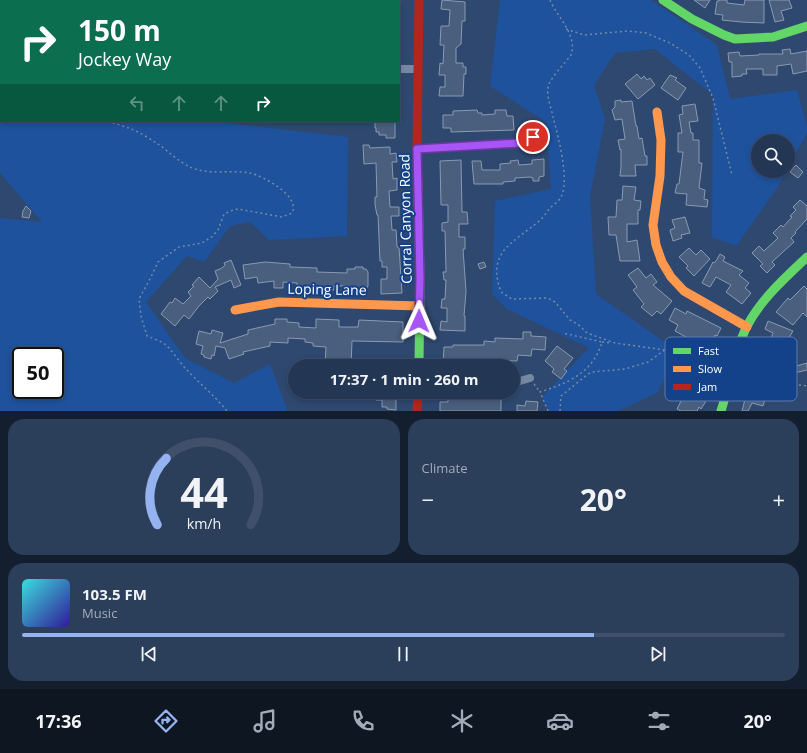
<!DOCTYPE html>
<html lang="en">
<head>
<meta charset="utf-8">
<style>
	:root { --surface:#233653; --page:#2b3e5a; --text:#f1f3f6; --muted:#a3abb8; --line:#40506a; --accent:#95b2f1 }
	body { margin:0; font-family:"Open Sans",sans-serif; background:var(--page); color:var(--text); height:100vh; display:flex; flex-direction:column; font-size:15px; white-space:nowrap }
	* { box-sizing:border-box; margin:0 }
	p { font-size:13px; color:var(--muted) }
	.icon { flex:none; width:22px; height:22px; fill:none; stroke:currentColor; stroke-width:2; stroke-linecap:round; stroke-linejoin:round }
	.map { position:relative; height:411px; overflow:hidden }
	.details { display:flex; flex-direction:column; gap:8px; padding:8px; background:#131e2e; flex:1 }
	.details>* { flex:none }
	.banner { position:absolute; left:0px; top:0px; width:400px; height:122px; box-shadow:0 2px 6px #0003,0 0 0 1px var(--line); background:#0b6e4f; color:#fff; overflow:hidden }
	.controls { position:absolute; left:751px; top:134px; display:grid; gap:8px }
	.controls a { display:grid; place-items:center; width:44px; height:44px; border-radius:50%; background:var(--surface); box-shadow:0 2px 6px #0003,0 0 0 1px var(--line); font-size:20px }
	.speed { position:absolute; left:12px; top:347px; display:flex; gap:8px; font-size:20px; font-weight:700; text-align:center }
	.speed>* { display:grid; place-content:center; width:52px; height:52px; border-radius:50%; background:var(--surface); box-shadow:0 2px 6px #0003,0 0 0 1px var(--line); line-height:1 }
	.speed .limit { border:2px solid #111; border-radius:6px; background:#fff; color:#111 }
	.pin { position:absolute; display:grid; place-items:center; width:34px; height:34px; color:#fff; margin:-17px; border:2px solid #fff; border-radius:50%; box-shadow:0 1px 4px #0007 }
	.me { position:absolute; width:44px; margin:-22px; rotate:1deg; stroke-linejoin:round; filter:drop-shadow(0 0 3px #0008) }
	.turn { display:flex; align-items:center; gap:14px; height:84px; padding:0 12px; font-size:18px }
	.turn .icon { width:52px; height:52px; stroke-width:2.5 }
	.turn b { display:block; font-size:28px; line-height:34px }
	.lanes { display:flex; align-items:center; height:38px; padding:0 12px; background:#0003; justify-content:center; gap:20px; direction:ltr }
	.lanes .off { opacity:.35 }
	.big { font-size:30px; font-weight:700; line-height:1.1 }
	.details .widget { flex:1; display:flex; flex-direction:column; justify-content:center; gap:6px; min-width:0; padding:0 14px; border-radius:16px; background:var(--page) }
	.details .dial { align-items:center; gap:0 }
	.dial svg { height:104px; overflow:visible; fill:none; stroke:var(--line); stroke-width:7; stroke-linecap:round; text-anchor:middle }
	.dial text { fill:var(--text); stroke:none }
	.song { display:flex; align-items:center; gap:12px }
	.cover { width:48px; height:48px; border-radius:6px; background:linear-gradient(135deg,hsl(180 70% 55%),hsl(250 70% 35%)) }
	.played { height:4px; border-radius:2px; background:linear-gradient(90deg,var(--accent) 75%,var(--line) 75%) }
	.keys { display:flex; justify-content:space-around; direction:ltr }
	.heat { display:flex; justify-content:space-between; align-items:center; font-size:22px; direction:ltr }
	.details .tiles { flex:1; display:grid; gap:8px; grid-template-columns:1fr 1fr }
	.widget:last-child { grid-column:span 2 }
	.trip { position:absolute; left:288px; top:359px; width:232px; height:40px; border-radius:20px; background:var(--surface); box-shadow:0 2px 6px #0003,0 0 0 1px var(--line); font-weight:700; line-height:40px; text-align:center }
	.tabs { display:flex; height:64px; justify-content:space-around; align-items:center; background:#0e1621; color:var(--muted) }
	.tabs .icon { width:28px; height:28px }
	.tabs .active { color:var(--accent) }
	.tabs b { font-size:18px; color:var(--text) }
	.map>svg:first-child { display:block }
</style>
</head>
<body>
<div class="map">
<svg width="807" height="411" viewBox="0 0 807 411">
	<rect width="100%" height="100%" fill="#2f486f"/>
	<g fill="#1f529d" fill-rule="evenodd">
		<path d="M0,0l87,1h-86v120h207l140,16 -1,99 -78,4 -19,-18 -20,4 -26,36 -17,-6 -41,46 39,56 49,25 36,-19 17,45 -1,2h-286v-193l42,4 -42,-49zM21,356h34v34h-34z"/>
		<polygon points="500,0 651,0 717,45 730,99 797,90 807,126 807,133 788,168 788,141 758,141 758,171 786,171 778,187 736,246 712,237 713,95 655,49 615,53 594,85 605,119 590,196 596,294 679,352 657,393 618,411 548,411 542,397 589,348 507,309 492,294 495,201 551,189 546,122 490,86"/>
	</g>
	<g fill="#4a5e7e" stroke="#8a9ab2">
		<polygon points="442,0 465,2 465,21 462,21 461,44 456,48 456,63 463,63 463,67 466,67 466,74 464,74 463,96 439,96 440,87 445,87 445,75 439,75 440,63 443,64 444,45 440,45 441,26 449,26 450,10 441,9"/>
		<polygon points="694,0 710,0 705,8"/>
		<polygon points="719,0 727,0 727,3 744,5 745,0 764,0 764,23 741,22 722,20 723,15 715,14 717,1 719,1"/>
		<polygon points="769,0 789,0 792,8 781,11 784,20 775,22"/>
		<polygon points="790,49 791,54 807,51 807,71 793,74 791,64 777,66 777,75 763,75 763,69 746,69 747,74 742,74 742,76 732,77 732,62 729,62 728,53 739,52 740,56 759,55 759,54 783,54 782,50"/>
		<polygon points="637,74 641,79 644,76 647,80 650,78 655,85 638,99 625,84"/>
		<polygon points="670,75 677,78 675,80 686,88 678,100 661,88"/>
		<polygon points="621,100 621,102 632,101 636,126 637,126 639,139 642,138 645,156 647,156 647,165 635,165 636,176 620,176 621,167 621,149 620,150 618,140 625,139 622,119 615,120 612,110 615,107 615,101"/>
		<polygon points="695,104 698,121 689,122 691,133 693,133 693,140 699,140 699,163 702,163 699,188 705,190 704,199 708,200 707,207 686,205 687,194 675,193 677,184 679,184 683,152 678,152 678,133 682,133 679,115 683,114 682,106"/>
		<polygon points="477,110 478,113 482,113 482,115 495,114 495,110 506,110 507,116 513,116 514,130 451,132 451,128 443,128 443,115 453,115 453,111"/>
		<polygon points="375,121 395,121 395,138 386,138 386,135 379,135 379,132 376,132 376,128 375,128"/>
		<polygon points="363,145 369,145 370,148 390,147 390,154 396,153 397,162 392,162 393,179 397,178 397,190 389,191 390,207 399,207 399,216 391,216 392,230 396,230 397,247 399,247 402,293 381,294 381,279 387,279 387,267 382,267 382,261 380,261 378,215 377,215 375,205 375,197 377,197 376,163 364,164"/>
		<polygon points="544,159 544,176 539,177 539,181 533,181 533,178 530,177 515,178 515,181 503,182 503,184 474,184 472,161 481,161 482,170 500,170 500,164 511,163 510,161 518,160 519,165 532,164 532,160"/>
		<polygon points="461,160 462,212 467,212 468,224 459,224 459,237 465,237 465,249 463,249 466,291 464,316 465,316 465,331 440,330 441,321 447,322 447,308 441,308 442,299 445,299 446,280 444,280 443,272 446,272 445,231 442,231 442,223 448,222 448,205 441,205 440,161"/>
		<polygon points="796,165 803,172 798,178 790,172"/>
		<polygon points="623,186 636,187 634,200 641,201 640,210 638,210 638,224 627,224 627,242 637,240 640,261 620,261 616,235 609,235 608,217 616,217 617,200 622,200"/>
		<polygon points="800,200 807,206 807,219 795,232 796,233 791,238 794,242 772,262 775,265 767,273 760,266 763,264 752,253 759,246 764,251 778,238 773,233 781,225 783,227 792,217 790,216 796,210 793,207"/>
		<polygon points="26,206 31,211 29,218 22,217 23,211"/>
		<polygon points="685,217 690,233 681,235 682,238 673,241 670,230 675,228 672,220"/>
		<polygon points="689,248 696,255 701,250 710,259 694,276 686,268 688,266 679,257"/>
		<polygon points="720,254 725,257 723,261 743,271 739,275 749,283 745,288 751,293 742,304 726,292 731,285 716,277 710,287 702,283 713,262 714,263 716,261"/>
		<polygon points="231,260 241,285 234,288 231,280 215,287 218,291 210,299 208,297 199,306 189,319 184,315 175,326 161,314 170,302 172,303 175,298 183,304 191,296 188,292 194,286 192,285 199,277 210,288 218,279 215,271 222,268 225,265 224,263"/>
		<polygon points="265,262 290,264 290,267 317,268 317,272 347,273 347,269 355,269 355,267 363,267 363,269 366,269 368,272 368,286 366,289 356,290 348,290 348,286 334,286 334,290 297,289 297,283 283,282 283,288 274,288 274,281 258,283 257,277 245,279 243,265"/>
		<polygon points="484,262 486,267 480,269 478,264"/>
		<polygon points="638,268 646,278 651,274 657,282 653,285 672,301 661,314 657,311 652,316 641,307 644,304 633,290 637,287 628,275"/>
		<polygon points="804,286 807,289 807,317 803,313 793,325 776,312 788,298 790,300"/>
		<polygon points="675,308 686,314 687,311 721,328 717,336 715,335 711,345 696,338 695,342 675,331 678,325 669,320"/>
		<polygon points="275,319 287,319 287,322 299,323 299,327 316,328 316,319 339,320 339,327 358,327 359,320 403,322 403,342 352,341 351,366 325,366 326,347 313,346 313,343 305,342 305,339 288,338 288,343 270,342 270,346 243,352 244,354 229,359 225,348 216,346 214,356 212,355 211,359 204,357 204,355 201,354 203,346 196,344 199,331 211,334 212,330 223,333 220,343 248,334 248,330 275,324"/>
		<polygon points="768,321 793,331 787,341 786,341 783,348 769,343 773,333 765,329"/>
		<polygon points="523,332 531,332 531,336 546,337 545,350 532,349 531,356 518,355 517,361 490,360 490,366 481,366 481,359 463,359 462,366 443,366 444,347 453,347 453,345 484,345 484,341 495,342 495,338 523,339"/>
		<polygon points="557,346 573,358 564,369 567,371 561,379 552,372 554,369 545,361"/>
		<polygon points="807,363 807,370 794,373 793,367"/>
		<polygon points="694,367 714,373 706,401 701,409 699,407 697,411 681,411 677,409 681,401 679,400 684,391 687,392"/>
		<polygon points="747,383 770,389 768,397 766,396 763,406 752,403 748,411 742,411 747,391 745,391"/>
		<polygon points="376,392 396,392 396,410 387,409 387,407 382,407 382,400 376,400"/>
		<polygon points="448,397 501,399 501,411 440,411 440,402 448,402"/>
		<polygon points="526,401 538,402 537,411 517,411 517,405 525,406"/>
	</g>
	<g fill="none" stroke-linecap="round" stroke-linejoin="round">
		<g stroke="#7689a4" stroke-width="1.5" stroke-dasharray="2 3" stroke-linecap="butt">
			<polyline points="34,0 34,1"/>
			<path d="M550,0c7,17 28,35 21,55 -6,8 -18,20 -22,29 -4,11 2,22 4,33 5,19 16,60 9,78 -2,6 -8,9 -12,13 -4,5 -7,10 -12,14 -25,21 -52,30 -37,70l11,7 36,-1 7,4 15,18 9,5 8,8 28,10 50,7"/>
			<polyline points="0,18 1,18"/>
			<polyline points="566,29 584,35 627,31 646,33 670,43 689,55 700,68 713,98 732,175"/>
			<path d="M108,121c8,3 16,5 23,8 9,3 19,10 27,15 10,7 21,18 32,23 20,9 40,2 60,6 13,3 51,23 42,40l-10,4 -44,-8 -5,1 -9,4 -6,16 -5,6 -11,7 -23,4 -21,15 -8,17 -11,20 2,17 6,20c7,3 15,5 20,10 7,7 13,17 20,24 13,14 28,26 40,41"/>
			<polyline points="602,342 612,343"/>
			<polyline points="741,370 784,383 807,386"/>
			<polyline points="534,384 540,392"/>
			<path d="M548,411l-8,-19c28,-9 53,-19 62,-50l-39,-9"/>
			<polyline points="560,411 561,396 588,374 592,372 625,369 648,362 665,350 679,352 724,365"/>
		</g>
		<g stroke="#7689a4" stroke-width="8">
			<polyline points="135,0 135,1"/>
			<polyline points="399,69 418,69"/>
			<polyline points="417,149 519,143 533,137"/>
			<polyline points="513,383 530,378"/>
		</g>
		<g stroke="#63d668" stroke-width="9">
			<polyline points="663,0 692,19 724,35 735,39 773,37 807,26"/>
			<polyline points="418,184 420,278 419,366"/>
			<path d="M721,411c9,-28 13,-59 26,-85 14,-27 38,-48 60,-69"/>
		</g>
		<g stroke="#ff974d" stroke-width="9">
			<polyline points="657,112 661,140 660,176 653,225 656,245 662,262 671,277 684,291 747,327"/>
			<polyline points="235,310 279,302 420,306"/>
		</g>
		<g stroke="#b3261e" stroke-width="9">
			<polyline points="418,184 417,149 419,0"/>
			<polyline points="417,411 418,392"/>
		</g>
	</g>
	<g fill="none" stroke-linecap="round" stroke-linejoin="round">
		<defs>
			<polyline id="route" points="419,321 420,278 417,149 519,143 533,137"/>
		</defs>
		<use href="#route" stroke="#6d37a1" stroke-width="10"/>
		<use href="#route" stroke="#a855f7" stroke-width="7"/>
	</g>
	<g text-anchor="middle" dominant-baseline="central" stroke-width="4" stroke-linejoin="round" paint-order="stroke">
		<g font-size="14" fill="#fff" stroke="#14428a">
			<text transform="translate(405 219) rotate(-91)">Corral Canyon Road</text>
			<text transform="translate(327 289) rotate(1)">Loping Lane</text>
		</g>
	</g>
	<rect x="665" y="337" width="132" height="64" rx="6" fill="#14428a" stroke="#5a7bad" stroke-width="1"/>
	<rect x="673" y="348" width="18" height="6" fill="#63d668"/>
	<rect x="673" y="366" width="18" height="6" fill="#ff974d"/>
	<rect x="673" y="384" width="18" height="6" fill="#b3261e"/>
	<g font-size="11" fill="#fff">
		<text x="698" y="355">Fast</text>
		<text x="698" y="373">Slow</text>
		<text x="698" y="391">Jam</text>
	</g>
</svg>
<div class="controls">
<a><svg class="icon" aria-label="search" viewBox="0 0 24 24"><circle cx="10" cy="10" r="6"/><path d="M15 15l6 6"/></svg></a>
</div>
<div class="speed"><div class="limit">50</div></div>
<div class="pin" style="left:533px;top:137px;background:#d93025"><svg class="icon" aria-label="arrive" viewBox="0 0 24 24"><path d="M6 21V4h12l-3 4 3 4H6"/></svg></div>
<svg class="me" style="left:419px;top:321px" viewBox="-20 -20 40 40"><path d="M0-17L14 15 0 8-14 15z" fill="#a855f7" stroke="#fff" stroke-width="4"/></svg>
<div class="trip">17:37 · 1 min · 260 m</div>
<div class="banner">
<div class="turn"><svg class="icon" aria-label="right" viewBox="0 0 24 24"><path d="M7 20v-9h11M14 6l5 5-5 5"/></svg><div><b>150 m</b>Jockey Way</div></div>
<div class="lanes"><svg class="icon off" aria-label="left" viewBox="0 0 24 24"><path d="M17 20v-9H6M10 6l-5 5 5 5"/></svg><svg class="icon off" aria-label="ahead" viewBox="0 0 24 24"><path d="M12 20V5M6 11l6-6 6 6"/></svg><svg class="icon off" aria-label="ahead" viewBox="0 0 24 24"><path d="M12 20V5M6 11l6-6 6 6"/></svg><svg class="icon" aria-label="right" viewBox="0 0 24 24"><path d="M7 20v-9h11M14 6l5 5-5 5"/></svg></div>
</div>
</div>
<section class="details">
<div class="tiles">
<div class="widget dial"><svg viewBox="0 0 100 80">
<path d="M14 69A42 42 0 1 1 86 69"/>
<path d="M14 69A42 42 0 0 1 21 18" stroke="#95b2f1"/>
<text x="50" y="56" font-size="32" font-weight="700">44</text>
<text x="50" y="72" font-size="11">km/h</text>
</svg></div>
<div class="widget"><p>Climate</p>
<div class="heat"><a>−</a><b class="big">20°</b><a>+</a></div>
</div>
<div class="widget">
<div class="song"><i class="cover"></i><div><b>103.5 FM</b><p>Music</p></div></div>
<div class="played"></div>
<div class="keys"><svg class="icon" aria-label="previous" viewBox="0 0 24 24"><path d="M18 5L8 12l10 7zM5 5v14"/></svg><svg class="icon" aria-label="pause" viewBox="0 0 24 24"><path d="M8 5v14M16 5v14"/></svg><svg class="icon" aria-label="next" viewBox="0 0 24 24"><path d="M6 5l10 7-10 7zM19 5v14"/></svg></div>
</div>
</div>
</section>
<nav class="tabs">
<b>17:36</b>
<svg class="icon active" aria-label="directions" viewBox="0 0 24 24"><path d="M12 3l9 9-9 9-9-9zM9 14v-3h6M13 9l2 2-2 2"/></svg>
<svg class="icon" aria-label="music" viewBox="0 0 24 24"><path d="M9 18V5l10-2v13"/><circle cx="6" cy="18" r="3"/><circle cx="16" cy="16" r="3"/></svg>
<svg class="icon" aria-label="phone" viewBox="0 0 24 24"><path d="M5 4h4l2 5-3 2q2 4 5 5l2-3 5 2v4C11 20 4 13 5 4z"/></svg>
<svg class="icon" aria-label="climate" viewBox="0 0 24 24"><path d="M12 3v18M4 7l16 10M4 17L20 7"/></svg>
<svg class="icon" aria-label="car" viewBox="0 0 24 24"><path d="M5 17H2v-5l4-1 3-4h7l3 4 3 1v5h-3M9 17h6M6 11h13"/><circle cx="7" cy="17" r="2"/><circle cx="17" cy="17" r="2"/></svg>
<svg class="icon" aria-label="filters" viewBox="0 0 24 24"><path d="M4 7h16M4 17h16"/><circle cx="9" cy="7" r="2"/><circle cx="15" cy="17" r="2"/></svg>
<b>20°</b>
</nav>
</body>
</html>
